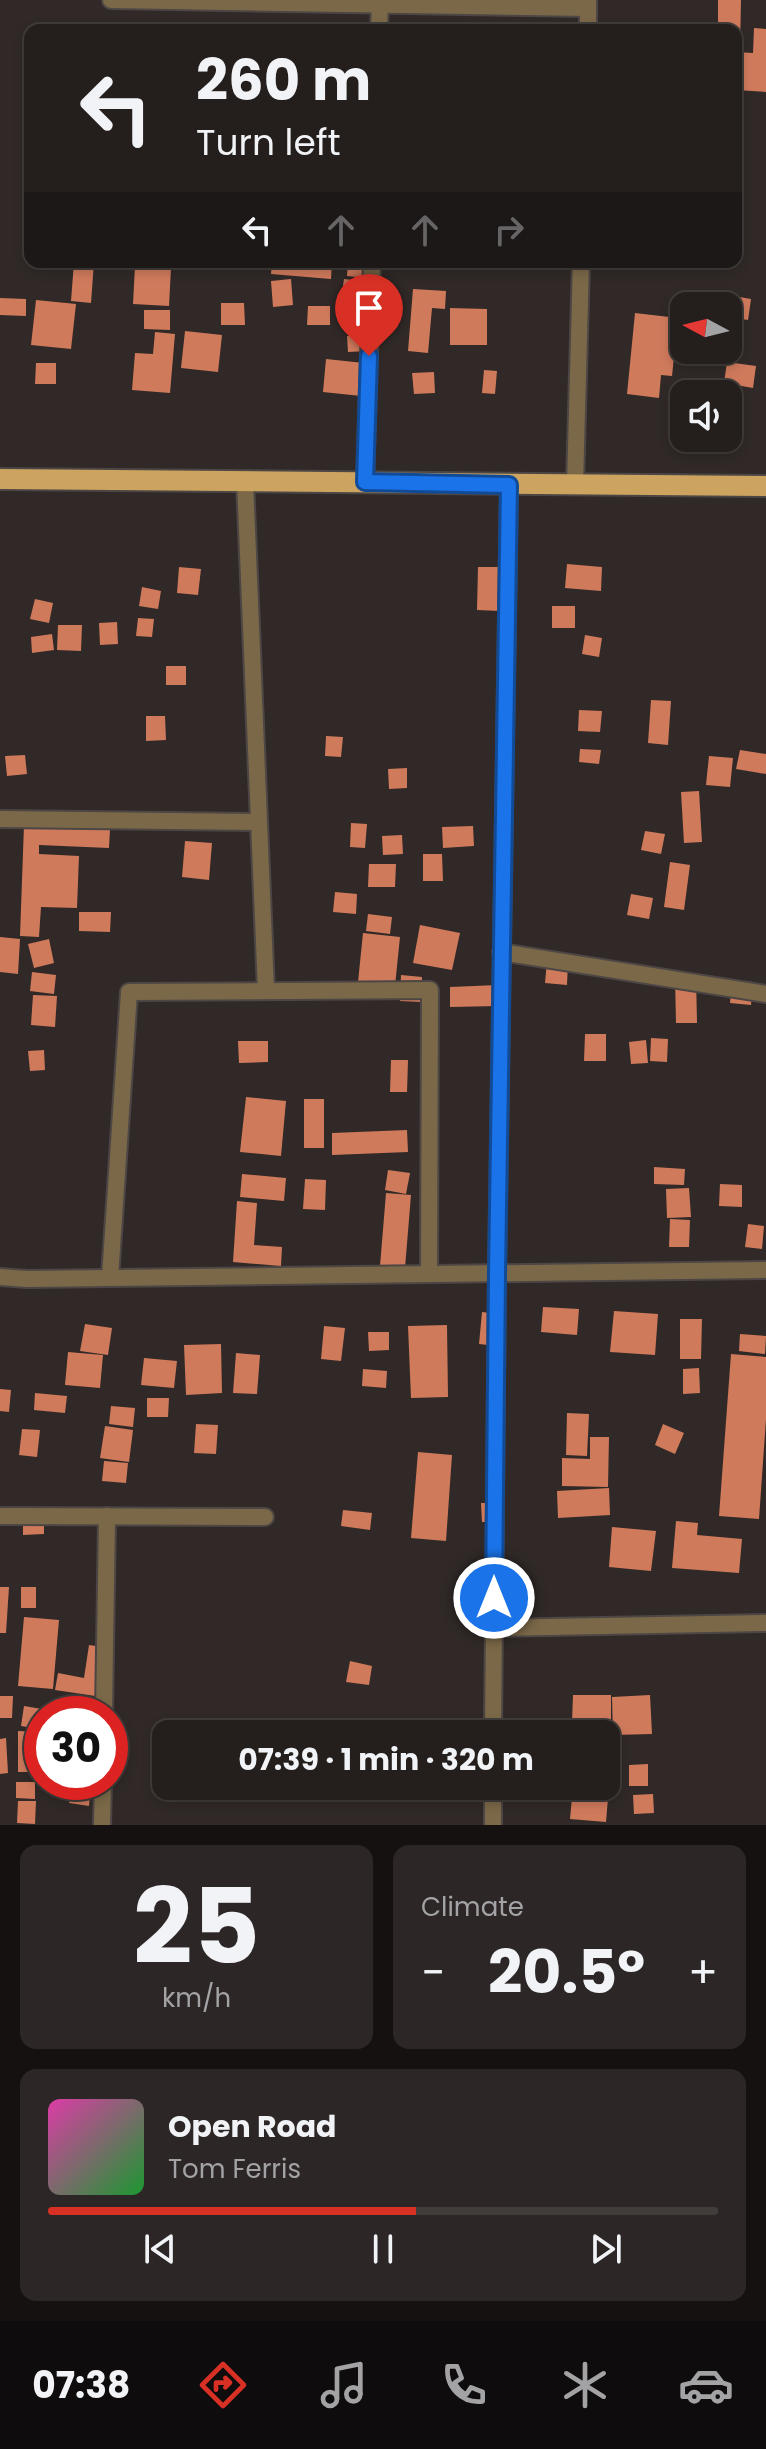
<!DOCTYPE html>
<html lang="en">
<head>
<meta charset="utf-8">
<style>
	:root { --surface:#241f1d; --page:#2c2726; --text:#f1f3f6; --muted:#a3a2a4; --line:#413d3b; --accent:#d93025 }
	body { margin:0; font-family:Poppins,sans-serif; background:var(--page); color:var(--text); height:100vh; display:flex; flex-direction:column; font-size:30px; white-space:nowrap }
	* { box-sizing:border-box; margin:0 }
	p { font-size:26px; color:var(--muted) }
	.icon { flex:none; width:44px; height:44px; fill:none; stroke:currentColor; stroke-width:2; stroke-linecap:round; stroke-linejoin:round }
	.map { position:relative; height:1825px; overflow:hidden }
	.side { display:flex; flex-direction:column; gap:20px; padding:20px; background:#141110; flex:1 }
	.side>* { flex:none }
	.banner { position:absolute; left:24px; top:24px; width:718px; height:244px; border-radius:16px; box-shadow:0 4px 12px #0003,0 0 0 2px var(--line); background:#241f1d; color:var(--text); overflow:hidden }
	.needle { width:52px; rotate:277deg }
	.tools { position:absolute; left:670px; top:292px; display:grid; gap:16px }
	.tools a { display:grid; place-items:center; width:72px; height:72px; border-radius:16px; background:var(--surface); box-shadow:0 4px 12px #0003,0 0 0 2px var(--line); font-size:40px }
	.speed { position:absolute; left:24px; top:1696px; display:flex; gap:16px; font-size:40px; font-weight:700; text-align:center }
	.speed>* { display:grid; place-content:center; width:104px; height:104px; border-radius:50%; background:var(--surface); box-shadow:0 4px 12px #0003,0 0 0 2px var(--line); line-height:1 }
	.speed .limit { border:12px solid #d22; background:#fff; color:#111 }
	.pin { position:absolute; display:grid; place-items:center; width:68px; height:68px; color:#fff; margin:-82px -34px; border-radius:50% 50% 50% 0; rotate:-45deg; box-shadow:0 0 8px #0007 }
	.pin .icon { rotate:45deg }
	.me { position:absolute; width:88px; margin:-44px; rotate:0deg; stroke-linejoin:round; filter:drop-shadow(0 0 6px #0008) }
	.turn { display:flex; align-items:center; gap:28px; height:168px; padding:0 40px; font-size:36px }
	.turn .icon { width:104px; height:104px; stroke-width:2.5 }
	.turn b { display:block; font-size:56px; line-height:68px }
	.lanes { display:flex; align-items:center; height:76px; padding:0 40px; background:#0003; justify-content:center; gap:40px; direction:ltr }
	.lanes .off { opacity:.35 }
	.big { font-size:60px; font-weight:700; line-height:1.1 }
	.side .card { flex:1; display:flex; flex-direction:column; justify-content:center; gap:12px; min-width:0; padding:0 28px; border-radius:16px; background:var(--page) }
	.side .dial { align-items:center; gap:0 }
	.dial b { font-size:104px; line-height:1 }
	.song { display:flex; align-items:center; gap:24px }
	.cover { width:96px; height:96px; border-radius:12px; background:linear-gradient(135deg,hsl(320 70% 55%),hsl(130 70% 35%)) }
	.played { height:8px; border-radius:4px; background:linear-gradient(90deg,var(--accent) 55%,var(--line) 55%) }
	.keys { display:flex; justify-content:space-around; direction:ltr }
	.heat { display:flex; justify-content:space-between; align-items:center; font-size:44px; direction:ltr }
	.side .tiles { flex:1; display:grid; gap:20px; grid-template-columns:1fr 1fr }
	.card:last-child { grid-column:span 2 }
	.trip { position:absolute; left:152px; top:1720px; width:468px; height:80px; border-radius:16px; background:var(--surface); box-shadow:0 4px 12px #0003,0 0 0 2px var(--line); font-weight:700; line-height:80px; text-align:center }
	.tab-bar { display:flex; height:128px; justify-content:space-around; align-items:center; background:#0e0c0c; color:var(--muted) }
	.tab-bar .icon { width:56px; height:56px }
	.tab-bar .active { color:var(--accent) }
	.tab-bar b { font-size:36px; color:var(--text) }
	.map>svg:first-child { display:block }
</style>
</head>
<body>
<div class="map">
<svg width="766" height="1825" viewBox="0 0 766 1825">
	<rect width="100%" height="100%" fill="#302927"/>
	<g fill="#d07a5c">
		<polygon points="718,0 741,0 740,49 736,49 736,30 718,30"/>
		<polygon points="754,28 766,29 766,92 736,90 736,52 753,53"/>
		<polygon points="74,262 94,262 91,303 71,301"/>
		<polygon points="272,262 332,262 331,279 271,274"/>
		<polygon points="348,262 368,262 366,278 347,276"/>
		<polygon points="135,266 171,268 169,306 133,304"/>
		<polygon points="291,279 293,305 273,307 271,281"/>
		<polygon points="344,279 363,281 361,301 341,299"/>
		<polygon points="413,289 446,291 445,309 432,308 428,353 408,351"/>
		<polygon points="717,293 751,299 748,320 728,317 728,306 715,306"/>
		<polygon points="0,298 26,299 26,316 0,315"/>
		<polygon points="36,300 76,304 71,349 31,345"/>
		<polygon points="221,303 244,303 245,325 221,325"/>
		<polygon points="308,306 330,306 330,325 307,325"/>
		<polygon points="450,308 487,309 487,345 450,345"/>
		<polygon points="144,310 170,310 170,330 144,329"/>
		<polygon points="635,313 678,318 672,376 661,375 659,398 627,394"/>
		<polygon points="185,331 222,335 218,372 181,368"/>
		<polygon points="155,332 175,334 170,393 132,390 135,353 153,354"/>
		<polygon points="367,335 368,351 348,352 347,336"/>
		<polygon points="326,359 364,363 361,396 323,392"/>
		<polygon points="727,362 756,366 753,388 724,383"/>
		<polygon points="36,363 56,363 56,384 35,384"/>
		<polygon points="484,370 497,371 495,394 482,393"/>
		<polygon points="434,372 435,393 414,394 412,373"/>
		<polygon points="567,564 602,567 601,591 565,588"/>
		<polygon points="179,567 201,569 198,595 177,593"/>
		<polygon points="478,567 501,567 500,611 477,610"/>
		<polygon points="142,587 161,591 158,609 139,606"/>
		<polygon points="35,599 53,603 49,623 30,619"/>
		<rect x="552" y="606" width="23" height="22"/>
		<polygon points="138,618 154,619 152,637 136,636"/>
		<polygon points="117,622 118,644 100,645 99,623"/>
		<polygon points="58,625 82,625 81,651 57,650"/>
		<polygon points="52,634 54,650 32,653 31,637"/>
		<polygon points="585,635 602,638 599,657 582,654"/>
		<rect x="166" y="666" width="20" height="19"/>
		<polygon points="651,700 671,701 668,745 648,743"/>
		<polygon points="579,710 602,711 600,732 578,731"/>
		<polygon points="146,716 165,716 166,740 146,741"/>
		<polygon points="326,736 343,737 341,757 325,756"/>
		<polygon points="580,749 601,750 599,764 579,762"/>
		<polygon points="740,750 766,754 766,774 736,769"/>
		<polygon points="25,755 27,774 7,776 5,756"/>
		<polygon points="709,756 733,758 730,787 706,785"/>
		<polygon points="407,768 407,788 389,789 388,769"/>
		<polygon points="699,791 702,842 684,843 681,792"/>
		<polygon points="351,823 367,824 365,848 350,847"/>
		<polygon points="24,825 110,829 109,848 39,845 39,854 79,856 77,908 41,907 39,937 20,936"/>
		<polygon points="473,826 474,846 443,848 442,827"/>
		<polygon points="645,831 665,834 661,854 641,850"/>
		<polygon points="402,835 403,854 383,855 382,836"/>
		<polygon points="185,841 212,843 209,880 182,877"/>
		<polygon points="423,854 442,854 443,881 423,881"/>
		<polygon points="670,862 690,865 684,910 664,907"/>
		<polygon points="369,864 396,864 395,887 368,887"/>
		<polygon points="335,892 357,894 356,914 333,912"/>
		<polygon points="631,894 653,898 649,919 627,915"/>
		<polygon points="79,912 111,912 110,932 79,931"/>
		<polygon points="368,914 392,917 390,934 366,931"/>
		<polygon points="420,925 460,933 452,970 413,963"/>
		<polygon points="363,933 400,937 395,986 358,982"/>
		<polygon points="0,937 20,939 18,974 0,972"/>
		<polygon points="49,939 54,963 34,968 28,944"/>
		<polygon points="547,961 568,963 567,985 545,983"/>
		<polygon points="32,972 56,975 54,994 30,991"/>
		<polygon points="401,975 422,977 421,1002 400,1001"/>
		<polygon points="675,977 696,977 697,1023 676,1023"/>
		<polygon points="732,980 753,982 751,1005 730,1003"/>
		<polygon points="498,985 499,1006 450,1007 450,987"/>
		<polygon points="33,995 57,996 55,1027 31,1025"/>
		<polygon points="585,1034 606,1034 606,1061 584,1061"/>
		<polygon points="651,1038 668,1039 667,1062 650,1061"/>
		<polygon points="646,1040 648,1063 631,1064 629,1042"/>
		<polygon points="238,1041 268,1041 268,1062 239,1063"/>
		<polygon points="44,1050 45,1070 30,1071 28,1051"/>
		<polygon points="391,1060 408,1060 407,1092 390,1092"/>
		<polygon points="246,1097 286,1101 281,1156 240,1152"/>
		<rect x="304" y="1099" width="20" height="49"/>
		<polygon points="407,1130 408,1152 332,1155 332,1133"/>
		<polygon points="654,1167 685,1169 684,1185 654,1184"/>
		<polygon points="388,1170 410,1173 406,1194 385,1190"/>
		<polygon points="242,1174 286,1178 284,1201 240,1197"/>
		<polygon points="305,1179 326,1180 325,1210 303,1209"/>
		<polygon points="720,1184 742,1185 742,1207 719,1206"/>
		<polygon points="689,1188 691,1217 667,1218 666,1189"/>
		<polygon points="386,1193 411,1195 405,1268 380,1266"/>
		<polygon points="237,1201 257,1203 254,1245 282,1247 281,1266 233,1262"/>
		<polygon points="670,1219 690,1220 689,1247 669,1247"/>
		<polygon points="748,1224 764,1226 762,1249 745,1247"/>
		<polygon points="543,1307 579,1309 577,1335 541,1332"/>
		<polygon points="614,1311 658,1314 655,1355 610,1352"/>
		<polygon points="482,1312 500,1314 497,1346 479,1344"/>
		<polygon points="680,1319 702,1319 701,1359 680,1359"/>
		<polygon points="85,1324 112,1328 108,1355 80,1351"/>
		<polygon points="447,1325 448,1397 411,1398 408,1326"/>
		<polygon points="324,1326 345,1328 341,1361 321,1359"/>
		<polygon points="368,1332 389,1332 389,1350 369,1351"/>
		<polygon points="740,1334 766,1336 765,1354 739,1351"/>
		<polygon points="221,1344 222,1393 186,1395 184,1345"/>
		<polygon points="68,1352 103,1355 100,1388 65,1385"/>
		<polygon points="236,1353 260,1355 257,1394 233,1393"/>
		<polygon points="731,1354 766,1357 766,1419 759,1519 719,1516"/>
		<polygon points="144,1358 177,1361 174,1388 141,1385"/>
		<polygon points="699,1368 700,1393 683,1394 683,1369"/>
		<polygon points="363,1369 387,1371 386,1388 362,1386"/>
		<polygon points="0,1389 11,1390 9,1412 0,1411"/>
		<polygon points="35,1393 67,1396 65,1413 34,1410"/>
		<polygon points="147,1398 169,1398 168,1417 147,1417"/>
		<polygon points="111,1406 135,1408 133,1427 109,1424"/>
		<polygon points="567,1413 589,1414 587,1456 566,1455"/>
		<polygon points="196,1424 218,1425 216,1454 194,1453"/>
		<polygon points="663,1424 684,1433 675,1454 655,1445"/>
		<polygon points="105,1426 133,1430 129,1462 100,1458"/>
		<polygon points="22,1429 40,1430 37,1457 19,1455"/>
		<polygon points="590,1437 609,1437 608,1487 562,1486 562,1458 590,1459"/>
		<polygon points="418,1452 452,1455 446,1541 411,1538"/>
		<polygon points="104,1461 128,1463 126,1483 102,1481"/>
		<polygon points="609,1488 610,1515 558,1518 557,1491"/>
		<polygon points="481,1503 497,1503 498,1522 482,1522"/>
		<polygon points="343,1510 372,1513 370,1530 341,1526"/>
		<polygon points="44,1514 44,1534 23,1535 23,1515"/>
		<polygon points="676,1521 698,1523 697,1535 742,1539 739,1573 672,1568"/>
		<polygon points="612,1527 656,1531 651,1571 609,1567"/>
		<polygon points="0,1587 9,1587 6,1633 0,1633"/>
		<rect x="21" y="1587" width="15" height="21"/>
		<polygon points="24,1617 59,1620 53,1689 18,1686"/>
		<polygon points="89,1645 110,1648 102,1697 55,1690 58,1673 84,1678"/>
		<polygon points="350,1661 372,1666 369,1685 346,1682"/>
		<polygon points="573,1695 611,1695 611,1723 572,1722"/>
		<polygon points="650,1695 652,1734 613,1735 612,1697"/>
		<polygon points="0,1696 13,1696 12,1718 0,1718"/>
		<polygon points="24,1706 42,1709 38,1729 21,1726"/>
		<polygon points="18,1731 42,1732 42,1772 18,1772"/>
		<polygon points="6,1738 8,1773 0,1774 0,1739"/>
		<polygon points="648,1764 648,1786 629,1786 629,1765"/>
		<polygon points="16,1782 35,1782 35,1799 16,1798"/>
		<polygon points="73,1782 91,1784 89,1806 69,1803"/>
		<polygon points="338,1786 357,1786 354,1798 336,1794"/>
		<polygon points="573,1786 609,1786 606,1822 570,1819"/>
		<polygon points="653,1794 654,1813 634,1814 633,1795"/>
		<polygon points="18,1801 36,1801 35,1824 17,1823"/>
	</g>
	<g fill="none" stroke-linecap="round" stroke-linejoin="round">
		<defs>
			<g id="street">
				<polyline points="111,0 588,8"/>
				<polyline points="379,30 380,0"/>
				<polyline points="588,30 588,0"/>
				<polyline points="245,481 266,991"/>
				<polyline points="365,482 372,262"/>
				<polyline points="575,485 581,262"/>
				<polyline points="0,819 258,822"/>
				<polyline points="501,952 766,994"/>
				<polyline points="0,1277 27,1279 766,1270"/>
				<polyline points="110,1278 129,992 430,990 429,1274"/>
				<polyline points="0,1516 265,1517"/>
				<polyline points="494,1628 766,1623"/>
				<polyline points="104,1714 107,1516"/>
				<polyline points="493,1734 497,1273 509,485"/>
				<polyline points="102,1825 103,1782"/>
				<polyline points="493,1825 493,1786"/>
			</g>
			<polyline id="primary" points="0,479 766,486"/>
		</defs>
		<use href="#street" stroke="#4c4644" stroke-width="20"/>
		<use href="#primary" stroke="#4c4644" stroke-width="24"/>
		<use href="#street" stroke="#7b6848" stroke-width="16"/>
		<use href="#primary" stroke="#cca460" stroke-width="20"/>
	</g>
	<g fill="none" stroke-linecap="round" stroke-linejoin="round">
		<defs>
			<polyline id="route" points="369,356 365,482 509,485 497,1273 494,1598"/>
		</defs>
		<use href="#route" stroke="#114b97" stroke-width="20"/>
		<use href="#route" stroke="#1a73e8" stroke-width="14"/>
	</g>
</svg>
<div class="tools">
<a><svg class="needle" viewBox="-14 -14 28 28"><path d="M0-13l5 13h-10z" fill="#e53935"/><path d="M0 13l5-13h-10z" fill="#a3a2a4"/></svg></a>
<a><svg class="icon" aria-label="sound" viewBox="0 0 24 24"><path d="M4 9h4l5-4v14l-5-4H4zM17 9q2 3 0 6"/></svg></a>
</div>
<div class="speed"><div class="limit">30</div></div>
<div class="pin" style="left:369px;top:356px;background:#d93025"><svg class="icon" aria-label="arrive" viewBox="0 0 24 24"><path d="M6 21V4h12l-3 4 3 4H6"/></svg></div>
<svg class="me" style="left:494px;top:1598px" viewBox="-20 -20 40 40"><circle r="17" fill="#1a73e8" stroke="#fff" stroke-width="3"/><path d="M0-11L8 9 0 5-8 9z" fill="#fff"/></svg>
<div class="trip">07:39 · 1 min · 320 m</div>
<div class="banner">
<div class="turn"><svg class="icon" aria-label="left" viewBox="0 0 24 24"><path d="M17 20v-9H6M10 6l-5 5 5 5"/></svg><div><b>260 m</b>Turn left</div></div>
<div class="lanes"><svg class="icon" aria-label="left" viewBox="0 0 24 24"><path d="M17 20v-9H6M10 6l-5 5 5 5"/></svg><svg class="icon off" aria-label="ahead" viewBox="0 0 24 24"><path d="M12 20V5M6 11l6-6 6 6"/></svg><svg class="icon off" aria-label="ahead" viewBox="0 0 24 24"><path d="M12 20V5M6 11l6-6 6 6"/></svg><svg class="icon off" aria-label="right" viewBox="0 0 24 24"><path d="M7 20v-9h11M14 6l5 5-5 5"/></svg></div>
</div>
</div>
<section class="side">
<div class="tiles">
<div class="card dial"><b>25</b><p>km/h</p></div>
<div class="card"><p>Climate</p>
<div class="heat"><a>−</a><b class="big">20.5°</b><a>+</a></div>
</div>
<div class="card">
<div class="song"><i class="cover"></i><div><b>Open Road</b><p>Tom Ferris</p></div></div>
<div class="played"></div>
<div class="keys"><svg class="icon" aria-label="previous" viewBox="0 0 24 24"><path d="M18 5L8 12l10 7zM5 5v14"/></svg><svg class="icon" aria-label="pause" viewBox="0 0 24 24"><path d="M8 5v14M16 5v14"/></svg><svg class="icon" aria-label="next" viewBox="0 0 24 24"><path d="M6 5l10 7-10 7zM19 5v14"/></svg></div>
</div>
</div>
</section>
<nav class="tab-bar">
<b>07:38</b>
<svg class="icon active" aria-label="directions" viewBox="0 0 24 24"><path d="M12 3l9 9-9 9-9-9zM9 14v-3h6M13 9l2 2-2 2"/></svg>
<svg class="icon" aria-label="music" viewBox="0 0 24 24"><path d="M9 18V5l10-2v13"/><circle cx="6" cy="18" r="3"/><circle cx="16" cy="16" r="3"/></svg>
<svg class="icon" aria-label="phone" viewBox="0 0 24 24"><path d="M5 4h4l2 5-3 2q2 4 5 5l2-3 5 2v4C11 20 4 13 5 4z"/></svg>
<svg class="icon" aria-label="climate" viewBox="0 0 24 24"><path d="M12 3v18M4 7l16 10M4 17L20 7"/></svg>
<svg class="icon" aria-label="car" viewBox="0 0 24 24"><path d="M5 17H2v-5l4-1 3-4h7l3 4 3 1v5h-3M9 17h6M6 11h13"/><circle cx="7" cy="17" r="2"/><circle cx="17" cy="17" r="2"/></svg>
</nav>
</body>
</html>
